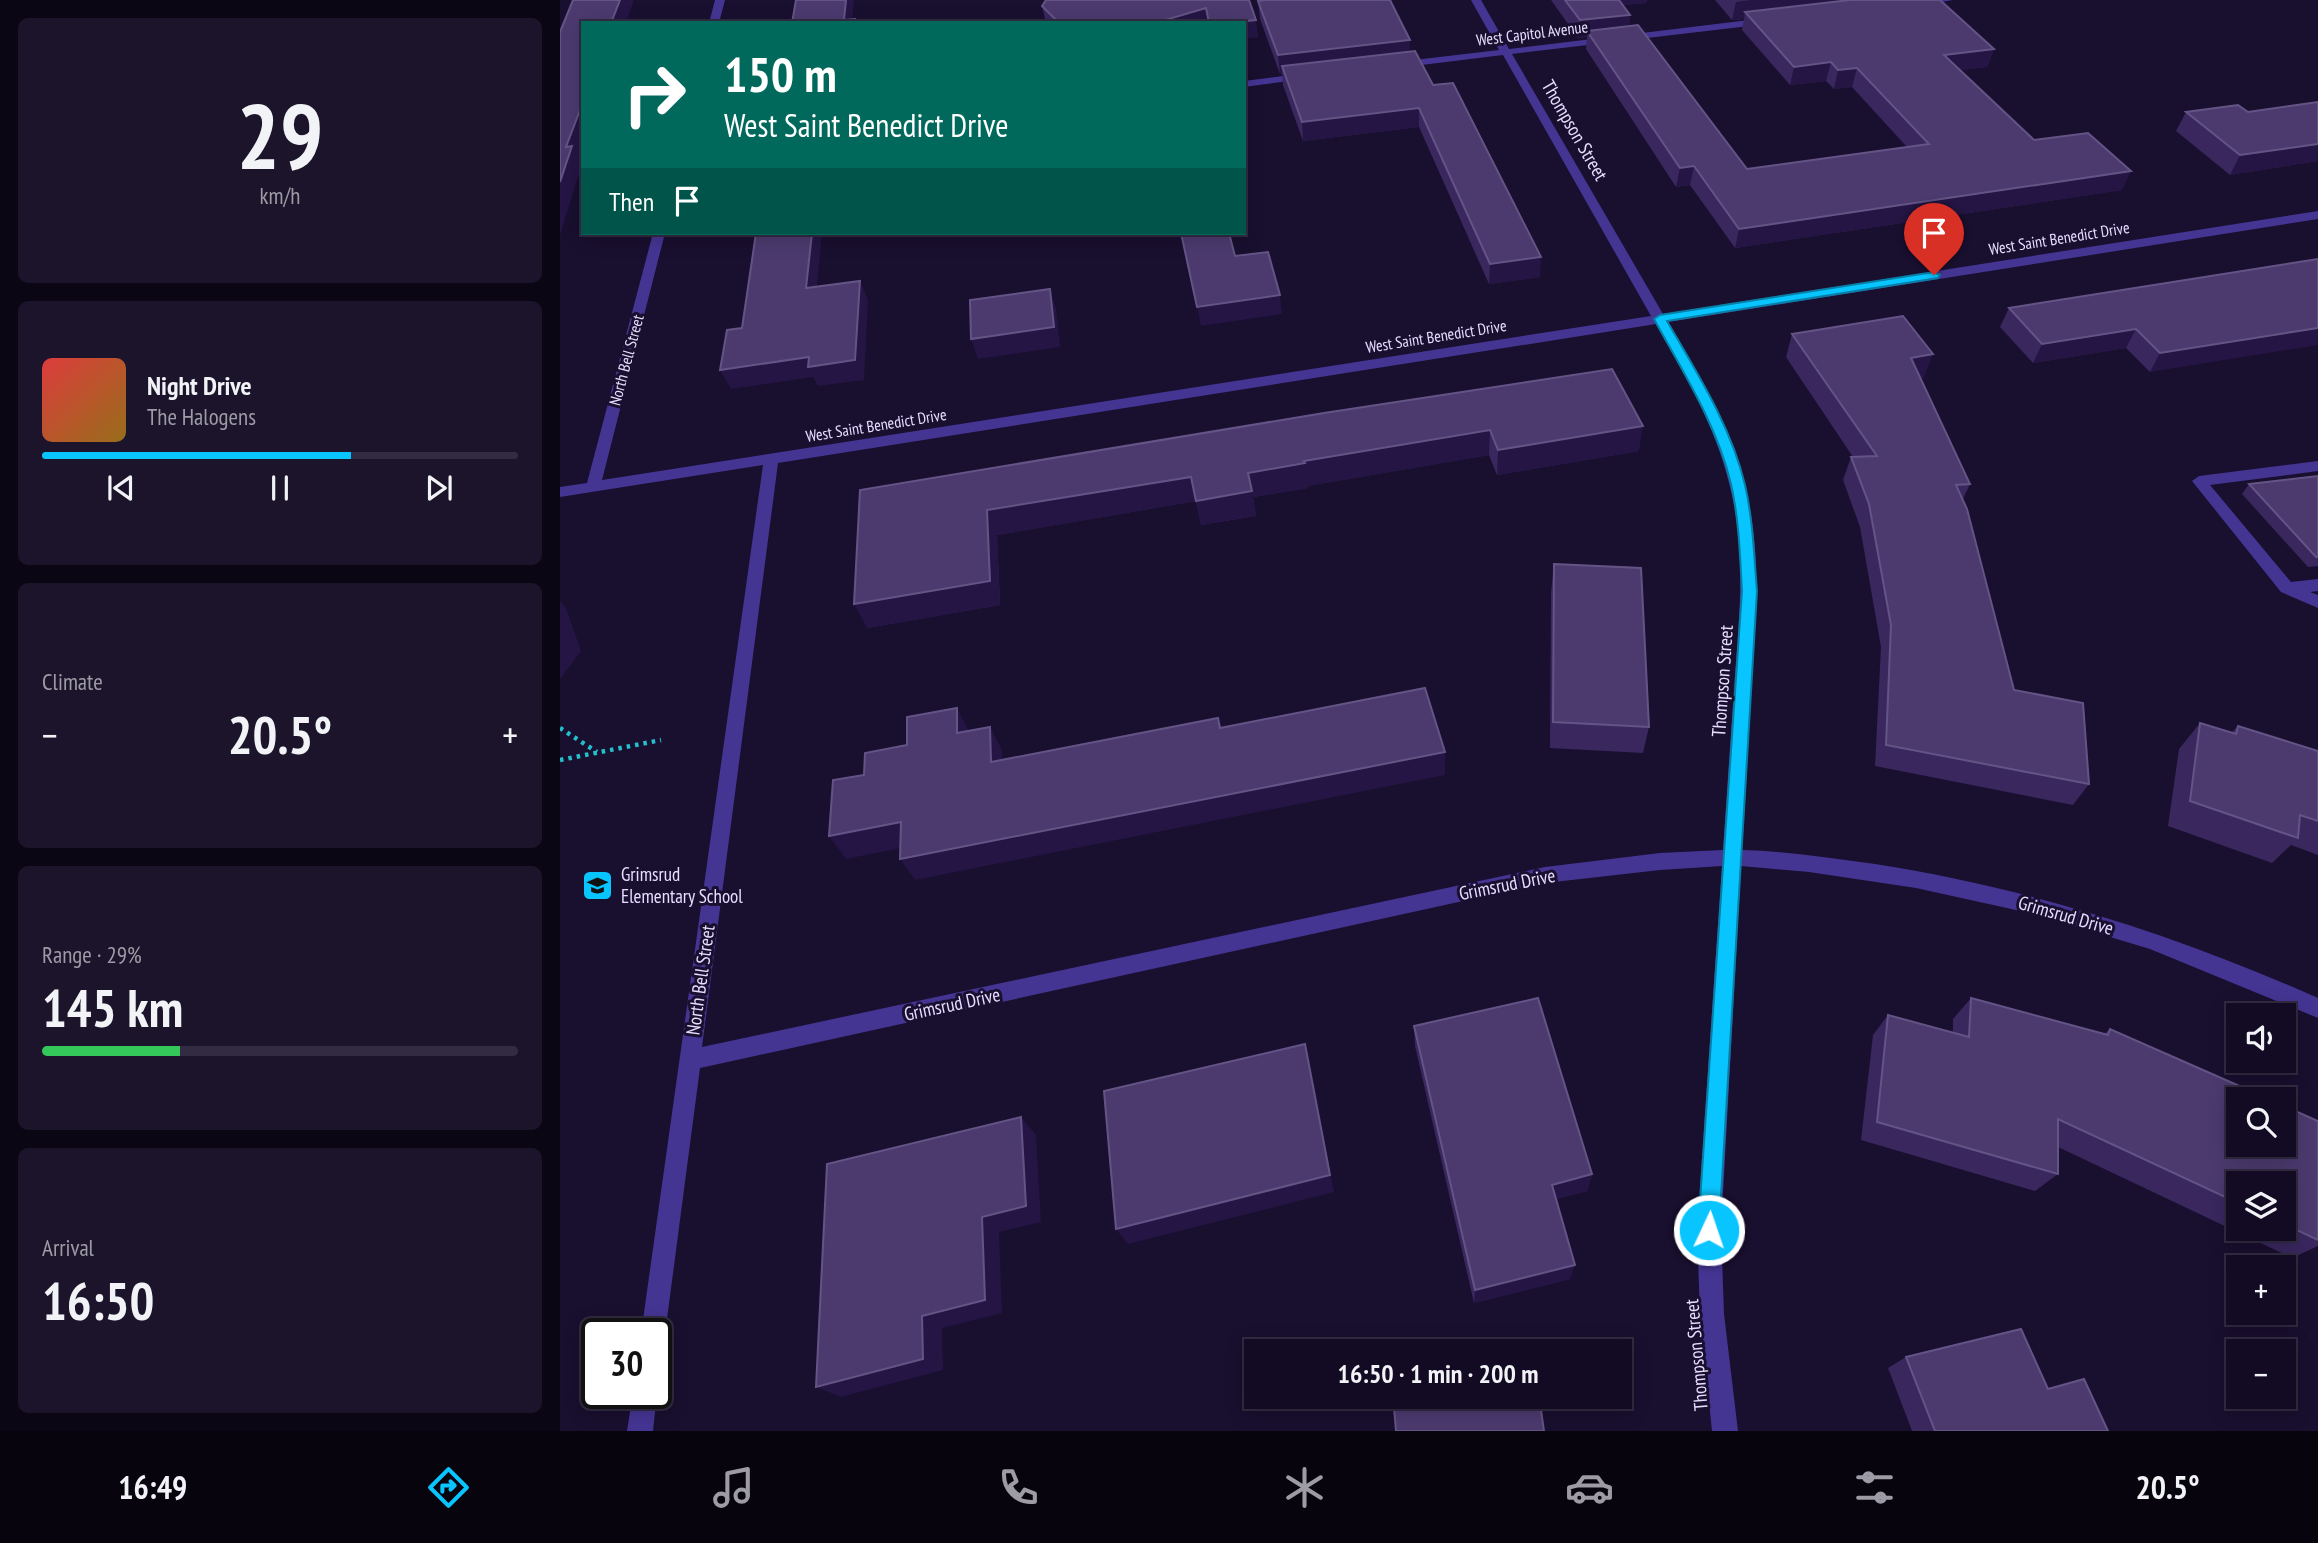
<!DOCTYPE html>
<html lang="en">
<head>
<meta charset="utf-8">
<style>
	:root { --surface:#130b23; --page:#1c142b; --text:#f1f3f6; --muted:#9d9ba6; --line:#322b41; --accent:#09c5ff }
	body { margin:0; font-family:"PT Sans Narrow",sans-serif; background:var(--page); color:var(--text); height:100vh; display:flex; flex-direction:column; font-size:26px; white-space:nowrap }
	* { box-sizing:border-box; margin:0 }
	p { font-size:23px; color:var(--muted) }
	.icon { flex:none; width:38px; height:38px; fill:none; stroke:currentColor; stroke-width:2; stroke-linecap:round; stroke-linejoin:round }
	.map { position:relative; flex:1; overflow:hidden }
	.drawer { display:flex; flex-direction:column; gap:18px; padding:18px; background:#0a0613; width:560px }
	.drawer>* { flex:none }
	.guide { position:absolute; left:21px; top:21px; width:665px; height:214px; border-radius:0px; box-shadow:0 4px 18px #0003,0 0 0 2px var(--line); background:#00695c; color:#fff; overflow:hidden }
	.fabs { position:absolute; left:1666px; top:1003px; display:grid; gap:14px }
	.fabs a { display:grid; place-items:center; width:70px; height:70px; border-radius:0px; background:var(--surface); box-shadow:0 4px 18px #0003,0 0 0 2px var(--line); font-size:35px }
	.speed { position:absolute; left:21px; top:1318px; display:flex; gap:14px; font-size:35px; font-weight:700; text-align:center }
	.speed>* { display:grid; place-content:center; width:91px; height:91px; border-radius:50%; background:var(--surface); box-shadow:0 4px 18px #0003,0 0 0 2px var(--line); line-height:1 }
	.speed .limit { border:4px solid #111; border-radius:10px; background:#fff; color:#111 }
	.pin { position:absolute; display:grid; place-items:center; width:60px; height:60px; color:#fff; margin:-72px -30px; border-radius:50% 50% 50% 0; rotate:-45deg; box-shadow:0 0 7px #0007 }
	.pin .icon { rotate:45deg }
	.me { position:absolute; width:77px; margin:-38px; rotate:3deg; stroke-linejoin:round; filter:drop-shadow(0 0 5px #0008) }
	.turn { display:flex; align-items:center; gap:24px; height:147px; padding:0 28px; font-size:32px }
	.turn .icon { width:91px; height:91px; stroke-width:2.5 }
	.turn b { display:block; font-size:49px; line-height:60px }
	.then { display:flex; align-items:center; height:66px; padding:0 28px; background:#0003; gap:14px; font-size:26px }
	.big { font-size:52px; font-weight:700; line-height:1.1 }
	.drawer .card { flex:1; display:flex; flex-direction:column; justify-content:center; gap:10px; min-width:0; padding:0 24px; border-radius:10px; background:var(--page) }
	.drawer .dial { align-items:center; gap:0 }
	.dial b { font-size:91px; line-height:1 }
	.song { display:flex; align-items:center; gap:21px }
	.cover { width:84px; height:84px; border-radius:10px; background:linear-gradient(135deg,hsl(0 70% 55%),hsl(40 70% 35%)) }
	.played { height:7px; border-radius:4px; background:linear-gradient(90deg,var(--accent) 65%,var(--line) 65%) }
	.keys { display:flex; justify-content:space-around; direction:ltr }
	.heat { display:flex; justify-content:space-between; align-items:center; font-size:38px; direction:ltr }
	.charge { height:10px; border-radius:5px; background:linear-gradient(90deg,#34c759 29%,var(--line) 0) }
	.trip { position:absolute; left:684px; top:1339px; width:388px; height:70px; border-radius:0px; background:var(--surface); box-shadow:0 4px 18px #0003,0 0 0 2px var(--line); font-weight:700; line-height:70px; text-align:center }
	.menu { display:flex; height:112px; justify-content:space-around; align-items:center; background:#08040e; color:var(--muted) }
	.menu .icon { width:49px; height:49px }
	.menu .current { color:var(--accent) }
	.menu b { font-size:32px; color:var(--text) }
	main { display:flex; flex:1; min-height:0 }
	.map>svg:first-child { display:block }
</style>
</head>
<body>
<main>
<section class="drawer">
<div class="card dial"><b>29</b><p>km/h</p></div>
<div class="card">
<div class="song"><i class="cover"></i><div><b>Night Drive</b><p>The Halogens</p></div></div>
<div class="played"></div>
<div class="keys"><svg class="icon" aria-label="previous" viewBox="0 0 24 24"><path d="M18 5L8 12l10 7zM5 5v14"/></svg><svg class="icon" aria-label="pause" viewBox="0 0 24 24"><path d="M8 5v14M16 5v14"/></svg><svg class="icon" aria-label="next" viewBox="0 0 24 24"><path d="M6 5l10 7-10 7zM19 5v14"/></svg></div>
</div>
<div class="card"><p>Climate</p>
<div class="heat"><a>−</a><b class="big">20.5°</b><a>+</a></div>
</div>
<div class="card"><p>Range · 29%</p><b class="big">145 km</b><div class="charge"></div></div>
<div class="card"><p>Arrival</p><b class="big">16:50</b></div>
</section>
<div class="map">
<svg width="1758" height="1431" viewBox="0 0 1758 1431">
	<rect width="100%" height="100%" fill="#190f2f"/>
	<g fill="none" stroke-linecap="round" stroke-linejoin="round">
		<g stroke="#23c1cd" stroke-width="4.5" stroke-dasharray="3.5 5" stroke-linecap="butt">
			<polyline points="0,728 37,752"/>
			<polyline points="0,760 101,740"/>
		</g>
		<g fill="#453593" fill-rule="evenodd">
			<polygon points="155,0 165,0 159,23 149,23"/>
			<path d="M911,0h10l28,49 257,-31 5,3 -5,3 -254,30 151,260 655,-103v8l-650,103c32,55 65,109 79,173 14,59 9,120 5,180 -3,58 -6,117 -10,175 45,1 89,8 133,14 154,24 301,71 443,134v20l-168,-69 -116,-35 -118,-26 -107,-16 -68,-6 -20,364 3,84 14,117h-26l-12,-117 -3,-84 25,-364 -62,4 -115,13 -845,185 -35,266 -3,9 -6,2v-11h-15l122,-869 -203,32v-10l27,-4 66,-250h12l-63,247 1049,-164 -148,-261 -106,13 -5,-3 5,-3 102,-12zM1096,324c29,51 59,101 73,159 17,63 11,127 6,191 -4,59 -8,117 -12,176l-63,3 -115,14 -843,180 76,-584z"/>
			<polygon points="1393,0 1358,6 1353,3 1359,0"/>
			<polygon points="747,73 751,74 751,78 684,87 684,81"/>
			<polygon points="1758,461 1758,471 1650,485 1731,582 1758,579 1758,591 1750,592 1758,595 1758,608 1721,592 1632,481 1639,476"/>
			<polygon points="96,1390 97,1393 93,1431 67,1431 73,1393 96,1393"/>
		</g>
	</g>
	<g fill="#39275e" fill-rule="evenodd">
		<polygon points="689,0 698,37 684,38 684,23 486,23 482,6"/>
		<polygon points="991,0 1087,0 1086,3 1063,5 1070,15 1069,26 1187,169 1347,147 1292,87 1274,89 1266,81 1230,85 1182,30 1184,19 1172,20 1155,0 1380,0 1434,49 1427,67 1400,70 1474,140 1562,190 1175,248 1130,185 1116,187 1026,49 1027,37 1018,38"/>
		<polygon points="698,1 850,40 850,51 873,85 980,277 929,284 859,127 743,141 723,85 722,74 720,74 700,19"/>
		<polygon points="1758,102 1758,161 1670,175 1616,131 1626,112 1688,112"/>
		<polygon points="1758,259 1590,372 1566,348 1473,363 1440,327 1449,308"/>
		<polygon points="1232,334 1364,378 1360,378 1410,484 1403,499 1454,690 1529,784 1513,805 1315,766 1321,647 1300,527 1283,480 1291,457 1293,457 1226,357"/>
		<polygon points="1052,369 1079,451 937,475 929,455 747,486 748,488 693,497 696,516 641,525 636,501 437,535 440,605 307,628 300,490"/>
		<polygon points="1758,476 1758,566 1748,567 1682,494 1689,484"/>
		<polygon points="994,564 1089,727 1083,753 990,748 991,592"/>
		<polygon points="1640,723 1671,733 1678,726 1758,751 1758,855 1731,845 1712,863 1608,826 1619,749"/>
		<path d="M1411,998l133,36 6,-5 208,92v125l-26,12 -234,-111v27l-23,17 -174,-51 12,-105 15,-20 65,18v-14zM1678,1183h46v45h-46z"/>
		<polygon points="854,1026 1032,1174 1027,1191 996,1199 1010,1279 914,1303 855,1046"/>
		<polygon points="1346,1357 1488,1389 1548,1431 1352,1431 1328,1368"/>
	</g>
	<g fill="#241544">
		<polygon points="60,0 74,0 66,23 51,23"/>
		<polygon points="286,0 294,0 292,23 284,20"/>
		<polygon points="1050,0 1087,0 1086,3 1049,7"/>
		<polygon points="1191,0 1341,0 1185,12 1184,19 1172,20 1176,2"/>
		<polygon points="646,8 648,23 595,23"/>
		<polygon points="1070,15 1068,32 1027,31 1027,37 1018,38 1020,20"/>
		<polygon points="696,20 698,37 684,38 684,23 663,23"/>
		<polygon points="850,40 850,58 722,66 722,74 720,74 718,55"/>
		<polygon points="1434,49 1427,67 1378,73 1384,55"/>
		<polygon points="1271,62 1266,81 1230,85 1234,67"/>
		<polygon points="1297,68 1292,87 1274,89 1278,70"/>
		<polygon points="23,102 23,148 19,159 22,164 0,235 0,182 6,147"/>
		<polygon points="859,108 859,127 743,141 742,122"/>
		<polygon points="1758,144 1758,161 1670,175 1680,155"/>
		<polygon points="1134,166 1130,185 1116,187 1120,168"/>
		<polygon points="1571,171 1562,190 1175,248 1179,229"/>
		<polygon points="252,233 262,233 255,307 246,288"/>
		<polygon points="981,257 980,277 929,284 930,264"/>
		<polygon points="300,281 308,300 304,380 258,386 253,377 171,389 160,370"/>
		<polygon points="490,289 496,309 500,347 418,359 411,339"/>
		<polygon points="720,295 722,314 641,326 637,307"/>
		<polygon points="1758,328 1758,345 1590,372 1600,353"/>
		<polygon points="1576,329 1566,348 1473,363 1482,344"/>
		<polygon points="1373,354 1364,378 1342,381 1351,358"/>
		<polygon points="1083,426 1079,451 937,475 938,450"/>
		<polygon points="930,430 929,455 747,486 748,488 693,497 696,516 641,525 636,501 437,535 440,605 307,628 294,604 427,510 631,477 688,473 744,461"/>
		<polygon points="0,601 6,608 21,651 0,679"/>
		<polygon points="397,708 409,732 397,733"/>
		<polygon points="430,727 442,750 443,785 431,762"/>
		<polygon points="885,752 885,775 355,880 340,859"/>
		<polygon points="341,822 356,845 286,859 269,836"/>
		<polygon points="745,1044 774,1192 568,1244 556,1229"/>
		<polygon points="461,1117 476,1135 481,1222 439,1232 442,1313 382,1328 383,1370 281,1397 256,1387 362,1316 422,1217"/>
		<polygon points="1032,1174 1027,1191 988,1201 992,1185"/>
		<polygon points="1015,1265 1010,1279 914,1303 915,1290"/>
	</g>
	<g fill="#4c3a6f" stroke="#645486" stroke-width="2">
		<polygon points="13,0 60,0 51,23 23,23 23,102 6,147 12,146 0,182 0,32"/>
		<polygon points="236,0 286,0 284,20 295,19 295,23 232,23"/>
		<polygon points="486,0 689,0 696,20 663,23 649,23 646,8 595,23 493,23 495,19 482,6"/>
		<polygon points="705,0 830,0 850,40 718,55 698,1"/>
		<polygon points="1005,0 1059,0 1070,15 1020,20"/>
		<polygon points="1290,0 1380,0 1434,49 1384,55 1474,140 1528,133 1571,171 1179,229 1134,166 1120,168 1027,31 1078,25 1187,169 1369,144 1297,68 1278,70 1271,62 1234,67 1185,12"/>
		<polygon points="855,51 873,85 893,83 981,257 930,264 859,108 742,122 722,66"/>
		<polygon points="1758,102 1758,144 1680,155 1626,112 1678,105 1688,112"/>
		<polygon points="196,233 252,233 246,288 300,281 295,360 248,367 249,357 160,370 167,330 182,328"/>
		<polygon points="621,233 669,233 675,256 708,252 720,295 637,307"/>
		<polygon points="1758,259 1758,328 1600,353 1576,329 1482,344 1449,308"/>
		<polygon points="490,289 494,327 411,339 410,300"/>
		<polygon points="1343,316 1373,354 1351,358 1410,484 1396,485 1407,509 1454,690 1523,703 1529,784 1326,745 1331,625 1309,504 1291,457 1317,456 1232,334"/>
		<polygon points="1052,369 1083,426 938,450 930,430 744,461 745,463 688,473 692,491 636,501 631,477 427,510 430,581 294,604 300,490 764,413"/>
		<polygon points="1758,476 1758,557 1756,557 1689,484"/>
		<polygon points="994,564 1081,568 1089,727 993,722"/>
		<polygon points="865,688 885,752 340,859 341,822 269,836 273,780 304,775 305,753 347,745 347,717 397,708 397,733 430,727 431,762 658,718 660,728"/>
		<polygon points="1640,723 1676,734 1678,726 1758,751 1758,821 1740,815 1738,838 1630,801"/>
		<polygon points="978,998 1032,1174 992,1185 1015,1265 915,1290 854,1026"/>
		<polygon points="1411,998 1548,1035 1550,1029 1709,1099 1678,1099 1678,1144 1724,1144 1724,1106 1758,1121 1758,1240 1724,1224 1724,1183 1678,1183 1678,1203 1498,1119 1498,1174 1317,1122 1328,1015 1409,1037"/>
		<polygon points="745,1044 770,1175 556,1229 544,1091"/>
		<polygon points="461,1117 466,1206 422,1217 425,1300 362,1316 363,1359 256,1387 267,1164"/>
		<polygon points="1461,1329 1488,1389 1524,1379 1548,1431 1375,1431 1346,1357"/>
		<polygon points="833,1396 979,1396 984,1431 836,1431"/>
	</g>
	<path fill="#09c5ff" stroke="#0680a6" stroke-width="2" d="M1374,272l6,3 -2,3 -271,43c30,52 64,105 78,164 8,35 9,71 12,106l-38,639 -3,8 -7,3 -8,-3 -3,-8 44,-639c-2,-35 -3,-72 -11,-107 -14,-59 -48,-112 -77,-165l6,-4z"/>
	<defs>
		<symbol id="school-square" viewBox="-11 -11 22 22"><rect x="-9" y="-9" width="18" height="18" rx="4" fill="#09c5ff" stroke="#190f2f"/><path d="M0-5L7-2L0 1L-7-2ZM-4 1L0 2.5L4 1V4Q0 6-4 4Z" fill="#111"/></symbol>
	</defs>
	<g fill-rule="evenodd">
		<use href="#school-square" x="20" y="868" width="35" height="35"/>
	</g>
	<g text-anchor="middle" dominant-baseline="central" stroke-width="6" stroke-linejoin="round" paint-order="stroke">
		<g font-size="16" fill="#e6ddff" stroke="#190f2f">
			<text transform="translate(972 33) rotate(-7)">West Capitol Avenue</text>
			<text transform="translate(1499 238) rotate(-9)">West Saint Benedict Drive</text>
			<text transform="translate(876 336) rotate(-9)">West Saint Benedict Drive</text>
			<text transform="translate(66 360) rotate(-75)">North Bell Street</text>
			<text transform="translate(316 425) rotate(-9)">West Saint Benedict Drive</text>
		</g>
		<g font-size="19" fill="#e6ddff" stroke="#190f2f">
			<text transform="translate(1015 130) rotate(60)">Thompson Street</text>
			<text transform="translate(1162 681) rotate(-86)">Thompson Street</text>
			<text transform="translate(947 884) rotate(-11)">Grimsrud Drive</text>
			<text transform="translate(1506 915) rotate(16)">Grimsrud Drive</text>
			<text transform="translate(140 980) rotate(-82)">North Bell Street</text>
			<text transform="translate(392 1004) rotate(-12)">Grimsrud Drive</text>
			<text transform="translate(1136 1355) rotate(-95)">Thompson Street</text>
		</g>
		<g font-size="19" fill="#e6ddff" stroke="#190f2f" text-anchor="start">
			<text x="61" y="874">Grimsrud<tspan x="61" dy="22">Elementary School</tspan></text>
		</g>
	</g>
</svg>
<div class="fabs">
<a><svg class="icon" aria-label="sound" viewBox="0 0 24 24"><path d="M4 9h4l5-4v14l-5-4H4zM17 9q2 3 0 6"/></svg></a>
<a><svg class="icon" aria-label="search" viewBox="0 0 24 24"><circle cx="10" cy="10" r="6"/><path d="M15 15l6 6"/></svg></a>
<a><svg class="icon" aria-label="layers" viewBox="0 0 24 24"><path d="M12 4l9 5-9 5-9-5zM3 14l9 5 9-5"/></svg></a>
<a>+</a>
<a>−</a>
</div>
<div class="speed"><div class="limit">30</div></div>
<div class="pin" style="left:1374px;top:275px;background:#d93025"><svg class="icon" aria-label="arrive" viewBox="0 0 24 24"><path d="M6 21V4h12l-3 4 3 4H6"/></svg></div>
<svg class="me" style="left:1149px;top:1230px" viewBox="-20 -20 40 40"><circle r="17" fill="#09c5ff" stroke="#fff" stroke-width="3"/><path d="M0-11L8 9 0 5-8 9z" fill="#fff"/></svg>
<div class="trip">16:50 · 1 min · 200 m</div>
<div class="guide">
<div class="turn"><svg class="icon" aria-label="right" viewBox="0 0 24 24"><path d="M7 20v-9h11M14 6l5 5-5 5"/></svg><div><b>150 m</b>West Saint Benedict Drive</div></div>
<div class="then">Then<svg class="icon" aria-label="arrive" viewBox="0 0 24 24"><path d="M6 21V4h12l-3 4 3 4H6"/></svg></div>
</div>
</div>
</main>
<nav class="menu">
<b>16:49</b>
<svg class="icon current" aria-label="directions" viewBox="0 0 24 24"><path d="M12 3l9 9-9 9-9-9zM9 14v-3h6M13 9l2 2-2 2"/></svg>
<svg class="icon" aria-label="music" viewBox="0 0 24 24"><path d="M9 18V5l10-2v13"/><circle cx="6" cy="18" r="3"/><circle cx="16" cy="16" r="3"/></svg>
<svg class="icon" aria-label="phone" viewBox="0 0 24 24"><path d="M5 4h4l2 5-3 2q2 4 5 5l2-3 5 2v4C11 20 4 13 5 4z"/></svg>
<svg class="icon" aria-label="climate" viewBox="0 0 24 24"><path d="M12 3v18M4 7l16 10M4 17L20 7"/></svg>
<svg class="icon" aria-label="car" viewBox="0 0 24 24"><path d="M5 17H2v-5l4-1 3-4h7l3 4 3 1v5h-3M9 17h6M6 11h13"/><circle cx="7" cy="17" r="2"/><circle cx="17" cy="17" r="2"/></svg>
<svg class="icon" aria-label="filters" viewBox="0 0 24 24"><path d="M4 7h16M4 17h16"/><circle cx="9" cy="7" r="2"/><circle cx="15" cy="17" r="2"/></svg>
<b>20.5°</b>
</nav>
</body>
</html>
